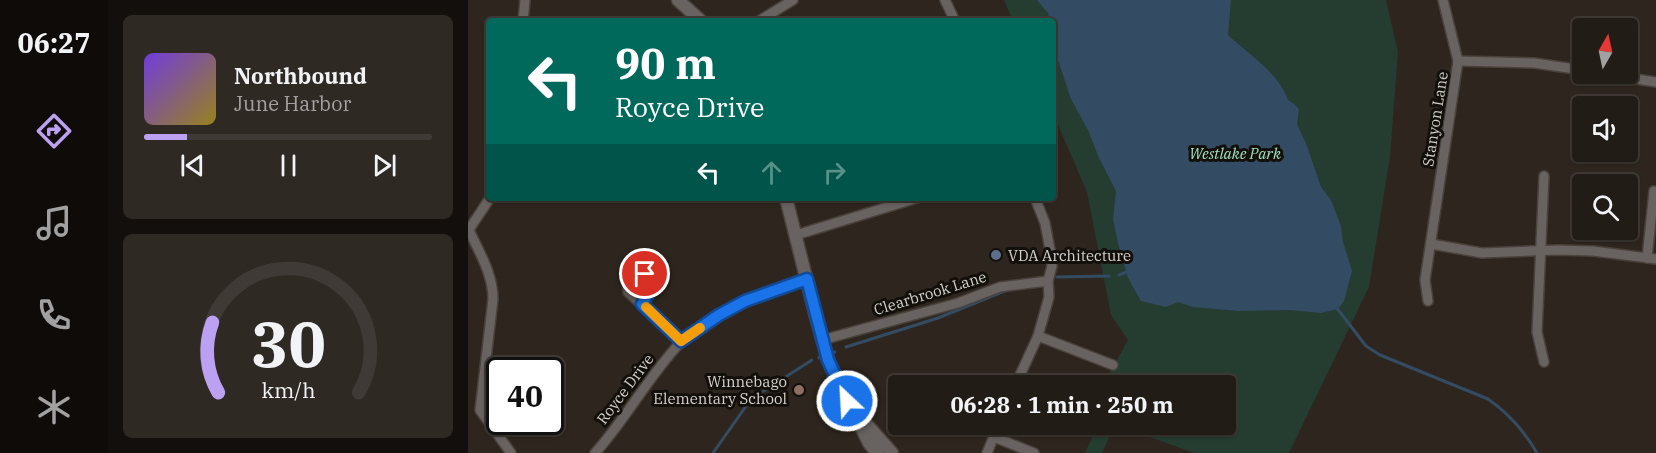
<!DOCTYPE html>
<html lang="en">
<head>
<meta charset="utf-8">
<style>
	:root { --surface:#221c16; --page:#2e2923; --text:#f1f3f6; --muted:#a2a1a1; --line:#3f3a35; --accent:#bca0f2 }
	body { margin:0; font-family:"IBM Plex Serif",serif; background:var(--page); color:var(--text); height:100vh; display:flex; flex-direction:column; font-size:22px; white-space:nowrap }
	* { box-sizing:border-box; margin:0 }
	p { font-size:20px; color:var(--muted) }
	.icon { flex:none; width:33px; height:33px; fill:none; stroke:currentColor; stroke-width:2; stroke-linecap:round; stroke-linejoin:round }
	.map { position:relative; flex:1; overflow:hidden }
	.drawer { display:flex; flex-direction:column; gap:15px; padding:15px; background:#130f0c; width:360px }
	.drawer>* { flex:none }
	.banner { position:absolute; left:18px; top:18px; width:570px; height:183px; border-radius:6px; box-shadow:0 2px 4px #0004,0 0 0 2px var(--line); background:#00695c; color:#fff; overflow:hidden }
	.needle { width:39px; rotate:9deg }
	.buttons { position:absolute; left:1104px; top:18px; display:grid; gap:12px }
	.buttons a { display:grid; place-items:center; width:66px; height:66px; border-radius:6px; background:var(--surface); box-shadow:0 2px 4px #0004,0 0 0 2px var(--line); font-size:30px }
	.speed { position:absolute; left:18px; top:357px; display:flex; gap:12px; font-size:30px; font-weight:700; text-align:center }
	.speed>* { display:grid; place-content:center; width:78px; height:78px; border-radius:50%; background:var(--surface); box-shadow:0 2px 4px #0004,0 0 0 2px var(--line); line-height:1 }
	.speed .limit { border:3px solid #111; border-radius:9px; background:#fff; color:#111 }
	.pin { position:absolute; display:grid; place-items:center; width:51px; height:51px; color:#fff; margin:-26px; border:3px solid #fff; border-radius:50%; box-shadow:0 2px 6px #0007 }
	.me { position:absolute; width:66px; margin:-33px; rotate:335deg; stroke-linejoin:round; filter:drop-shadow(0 0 4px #0008) }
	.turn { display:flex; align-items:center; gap:21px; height:126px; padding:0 30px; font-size:27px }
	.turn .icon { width:78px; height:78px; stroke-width:2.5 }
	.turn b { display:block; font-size:42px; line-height:51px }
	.lanes { display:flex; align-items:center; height:57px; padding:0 30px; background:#0003; justify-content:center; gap:30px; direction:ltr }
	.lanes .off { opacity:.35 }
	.drawer .tile { flex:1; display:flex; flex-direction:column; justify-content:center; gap:9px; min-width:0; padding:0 21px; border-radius:9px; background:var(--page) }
	.drawer .dial { align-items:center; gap:0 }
	.dial svg { height:156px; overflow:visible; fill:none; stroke:var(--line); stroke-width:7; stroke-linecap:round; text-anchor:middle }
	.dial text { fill:var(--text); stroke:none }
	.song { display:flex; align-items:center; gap:18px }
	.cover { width:72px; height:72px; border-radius:9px; background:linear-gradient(135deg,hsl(260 70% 55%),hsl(50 70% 35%)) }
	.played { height:6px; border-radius:3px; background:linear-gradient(90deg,var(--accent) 15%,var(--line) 15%) }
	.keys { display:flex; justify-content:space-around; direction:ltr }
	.trip { position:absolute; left:420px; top:375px; width:348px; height:60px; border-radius:6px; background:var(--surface); box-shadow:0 2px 4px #0004,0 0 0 2px var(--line); font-weight:800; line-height:60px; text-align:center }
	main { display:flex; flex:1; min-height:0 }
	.dock { display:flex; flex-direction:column; width:108px; justify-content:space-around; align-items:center; background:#0e0b09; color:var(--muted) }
	.dock .icon { width:42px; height:42px }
	.dock .on { color:var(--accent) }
	.dock b { font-size:27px; color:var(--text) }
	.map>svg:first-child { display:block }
</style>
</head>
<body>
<main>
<nav class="dock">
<b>06:27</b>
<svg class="icon on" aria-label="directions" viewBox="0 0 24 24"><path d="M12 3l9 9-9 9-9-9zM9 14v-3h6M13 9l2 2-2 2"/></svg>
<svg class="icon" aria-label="music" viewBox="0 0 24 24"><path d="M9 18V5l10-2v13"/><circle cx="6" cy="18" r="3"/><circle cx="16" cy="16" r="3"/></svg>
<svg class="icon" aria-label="phone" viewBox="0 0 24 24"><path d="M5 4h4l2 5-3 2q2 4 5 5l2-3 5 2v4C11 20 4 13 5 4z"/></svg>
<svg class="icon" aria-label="climate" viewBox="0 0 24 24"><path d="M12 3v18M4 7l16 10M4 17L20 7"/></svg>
</nav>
<section class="drawer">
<div class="tile">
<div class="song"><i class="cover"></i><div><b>Northbound</b><p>June Harbor</p></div></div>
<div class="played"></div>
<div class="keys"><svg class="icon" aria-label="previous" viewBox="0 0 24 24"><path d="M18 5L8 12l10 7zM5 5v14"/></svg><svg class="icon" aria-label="pause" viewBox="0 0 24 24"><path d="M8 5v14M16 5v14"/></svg><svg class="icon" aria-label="next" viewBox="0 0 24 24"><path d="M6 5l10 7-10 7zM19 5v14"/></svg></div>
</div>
<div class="tile dial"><svg viewBox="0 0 100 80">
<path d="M14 69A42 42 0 1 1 86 69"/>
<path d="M14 69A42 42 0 0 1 11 33" stroke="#bca0f2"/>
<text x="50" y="56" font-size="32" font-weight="700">30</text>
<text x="50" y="72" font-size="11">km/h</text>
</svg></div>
</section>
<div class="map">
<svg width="1188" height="453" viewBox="0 0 1188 453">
	<rect width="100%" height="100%" fill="#2e261e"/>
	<g fill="#253c30">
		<polygon points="536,0 918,0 930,52 922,157 901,287 821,453 726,453 649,425 758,424 758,386 635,385 660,340 643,315 619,192 585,113 585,21 545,21"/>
		<polygon points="628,429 642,435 634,453 617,453"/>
	</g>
	<path fill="#334c64" d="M569,0h194l-3,35c20,19 51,38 60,65l6,4 5,5 -2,15 10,22 14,41 10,13 10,26 2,16 9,29 -8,30 -6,8 -17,4 -31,-3 -52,1 -45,-4 -15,-5 -12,5 -25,-6 -13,-23 -10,-35 -5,-24 3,-28 -17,-33 -11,-28 -17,-31 -18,-54v-24h-4l-1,-8z"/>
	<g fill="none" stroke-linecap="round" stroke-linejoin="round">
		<g stroke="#334c64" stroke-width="3">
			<polyline points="651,275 661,271"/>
			<polyline points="589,277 641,276"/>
			<path d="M868,307l30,39 14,9 108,44c20,14 37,33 49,54"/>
			<polyline points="378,347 470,318 544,288"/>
			<polyline points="366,352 367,352"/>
			<polyline points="351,358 351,357"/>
			<polyline points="245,453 283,399 344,360"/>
		</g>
		<defs>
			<g id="minor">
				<polyline points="477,0 487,21"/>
				<polyline points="55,21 57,0"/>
				<polyline points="291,21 325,0"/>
				<polyline points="990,61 1066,63 1114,70"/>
				<polyline points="1135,74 1188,82"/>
				<polyline points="1076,176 1069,332 1076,362"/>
				<path d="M1,230c10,22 24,44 24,69l-13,111 31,43"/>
				<polyline points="0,231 22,198"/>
				<polyline points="328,235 449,198"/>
				<polyline points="963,244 1014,253 1089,250 1125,251 1188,259"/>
				<polyline points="1179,258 1186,191"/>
				<polyline points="960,301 957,280 990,61 975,0"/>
				<path d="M174,304c7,-9 12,-21 3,-30l-9,-1 -7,4 -2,7 1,8 53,49"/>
				<polyline points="570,336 645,365"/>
				<polyline points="354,340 490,303 532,287 580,281"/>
				<polyline points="547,386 570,336 581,297 580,281 584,266 583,255 577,223 567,198"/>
				<polyline points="526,437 566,453"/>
				<path d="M127,453c31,-34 53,-76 85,-110 6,-6 15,-11 22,-16 33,-23 67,-36 105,-48"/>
				<polyline points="519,453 531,424"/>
			</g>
			<g id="tertiary">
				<polyline points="210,0 233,21"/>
				<polyline points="318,198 347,313 360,360 401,443 409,453"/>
				<polyline points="393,418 424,453"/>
			</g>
		</defs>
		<use href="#minor" stroke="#49413a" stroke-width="12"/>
		<use href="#tertiary" stroke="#49413a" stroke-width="15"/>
		<use href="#minor" stroke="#686360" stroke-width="9"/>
		<use href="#tertiary" stroke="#686360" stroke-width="12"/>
	</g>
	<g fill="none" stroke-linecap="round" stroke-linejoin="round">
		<defs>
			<path id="route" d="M177,274c9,9 4,21 -3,30l39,37 38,-26 26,-14 62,-22 21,81 19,41"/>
		</defs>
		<use href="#route" stroke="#114b97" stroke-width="15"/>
		<use href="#route" stroke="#1a73e8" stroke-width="10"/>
		<polyline stroke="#f59e0b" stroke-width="10" points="178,307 213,341 232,328"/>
	</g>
	<circle fill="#5c6f8a" stroke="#13100c" stroke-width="2" cx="528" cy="255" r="6"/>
	<circle fill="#8d6e63" stroke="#13100c" stroke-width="2" cx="331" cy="390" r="6"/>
	<g text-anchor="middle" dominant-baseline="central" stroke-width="6" stroke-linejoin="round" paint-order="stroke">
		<g font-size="15" fill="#d5d0cb" stroke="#13100c">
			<text transform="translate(967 119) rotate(-81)">Stanyon Lane</text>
			<text transform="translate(462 293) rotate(-17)">Clearbrook Lane</text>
			<text transform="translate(157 389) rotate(-53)">Royce Drive</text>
		</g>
		<g font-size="15" font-style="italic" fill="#a3e3c0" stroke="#13100c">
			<text x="767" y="153">Westlake Park</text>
		</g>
		<g font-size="15" fill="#d5d0cb" stroke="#13100c" text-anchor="start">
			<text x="540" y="255">VDA Architecture</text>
			<text x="319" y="381" text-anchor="end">Winnebago<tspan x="319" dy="17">Elementary School</tspan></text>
		</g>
	</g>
</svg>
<div class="buttons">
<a><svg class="needle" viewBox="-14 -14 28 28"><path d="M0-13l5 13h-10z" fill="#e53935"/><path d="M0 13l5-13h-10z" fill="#a2a1a1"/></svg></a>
<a><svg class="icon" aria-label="sound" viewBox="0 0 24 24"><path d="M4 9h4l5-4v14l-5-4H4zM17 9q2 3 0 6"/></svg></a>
<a><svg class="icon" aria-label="search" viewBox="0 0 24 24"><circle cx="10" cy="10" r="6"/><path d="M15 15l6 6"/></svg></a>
</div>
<div class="speed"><div class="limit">40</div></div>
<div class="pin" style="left:177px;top:274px;background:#d93025"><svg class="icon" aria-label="arrive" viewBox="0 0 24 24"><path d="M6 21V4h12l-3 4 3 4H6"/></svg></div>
<svg class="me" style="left:379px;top:401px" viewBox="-20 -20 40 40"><circle r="17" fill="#1a73e8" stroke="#fff" stroke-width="3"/><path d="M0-11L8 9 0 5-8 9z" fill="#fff"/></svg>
<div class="trip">06:28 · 1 min · 250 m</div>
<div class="banner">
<div class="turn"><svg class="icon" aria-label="left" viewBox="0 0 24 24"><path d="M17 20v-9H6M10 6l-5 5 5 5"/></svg><div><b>90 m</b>Royce Drive</div></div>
<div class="lanes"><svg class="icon" aria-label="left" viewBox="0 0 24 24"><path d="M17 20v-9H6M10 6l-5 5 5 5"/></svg><svg class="icon off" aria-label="ahead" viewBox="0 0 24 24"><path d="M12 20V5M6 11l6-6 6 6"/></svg><svg class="icon off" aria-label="right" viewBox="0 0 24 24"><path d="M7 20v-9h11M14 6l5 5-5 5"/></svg></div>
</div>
</div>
</main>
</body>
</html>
